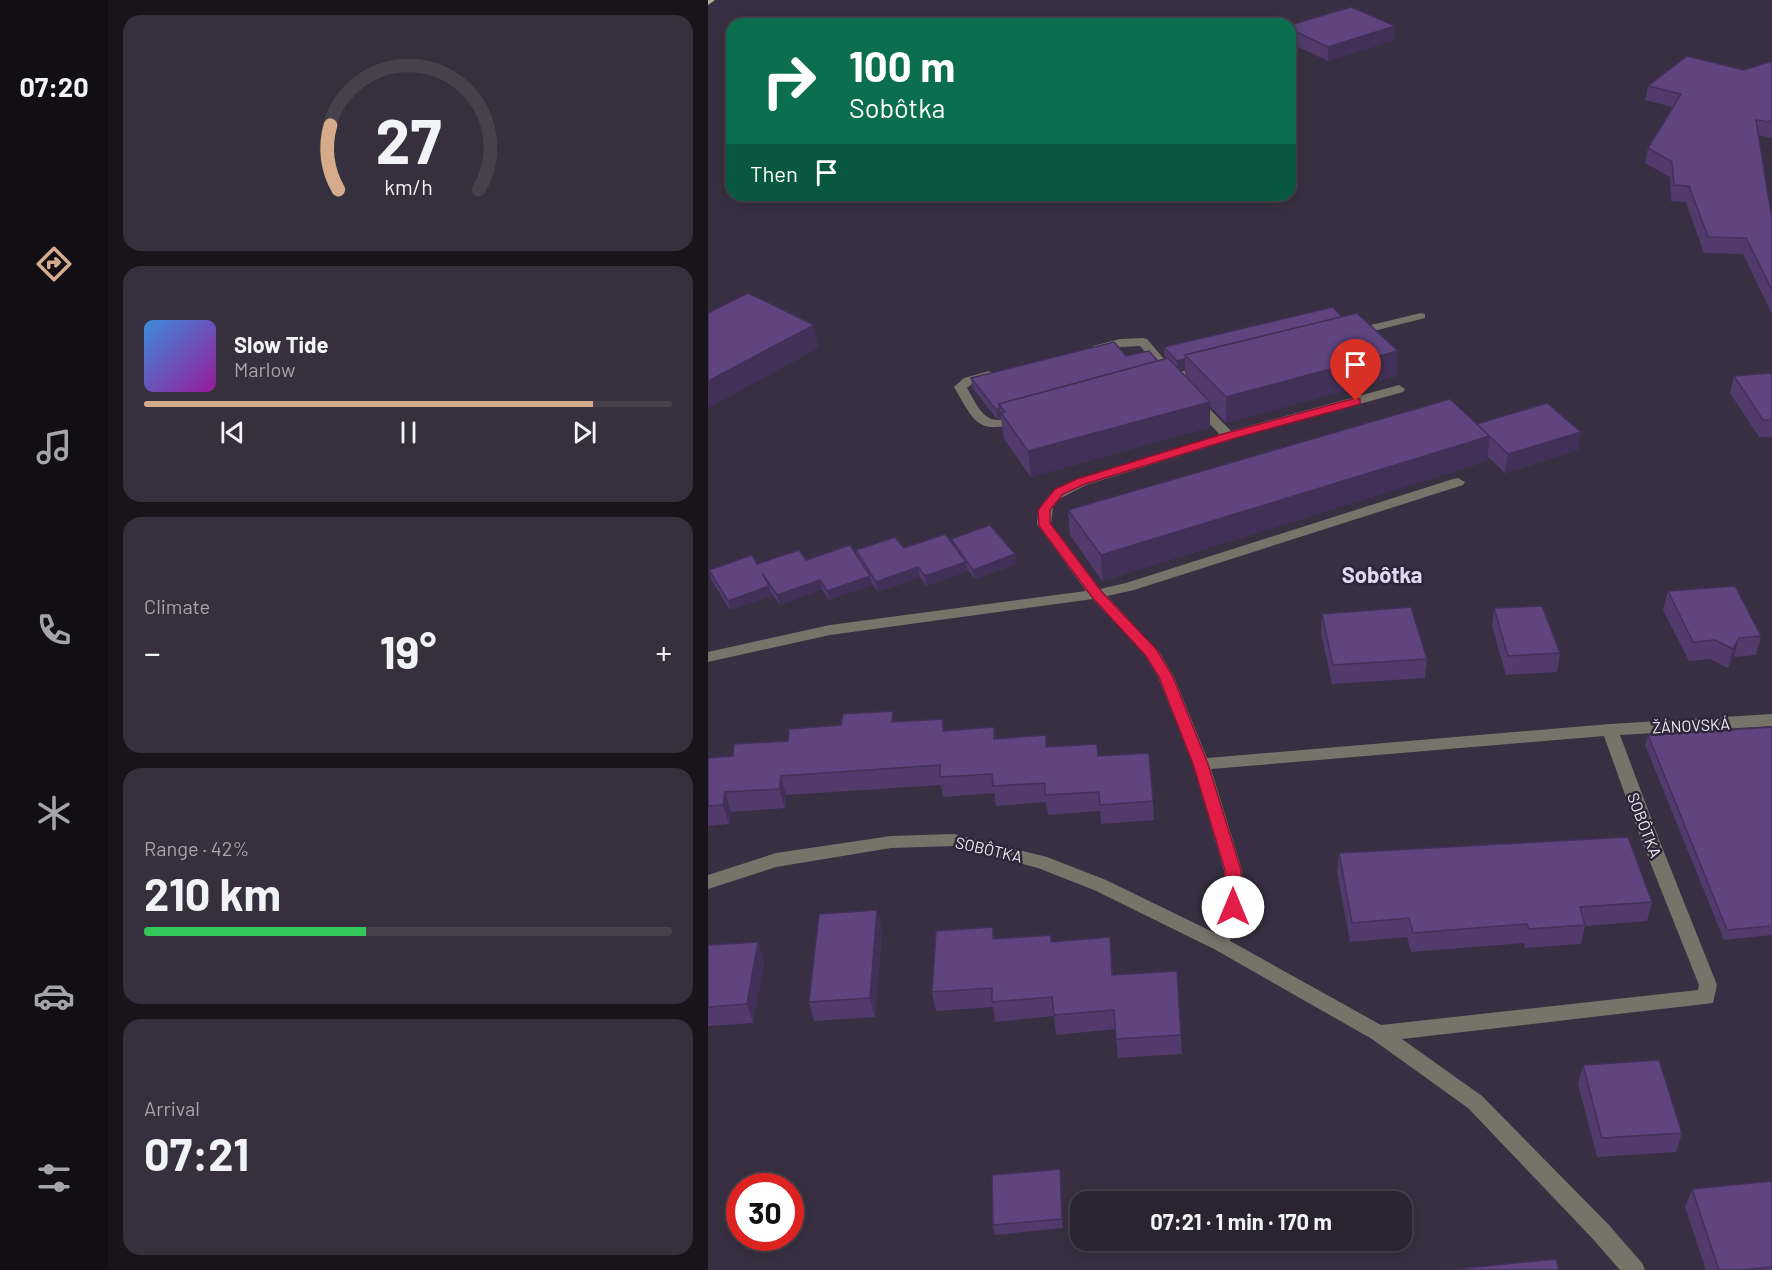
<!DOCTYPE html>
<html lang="en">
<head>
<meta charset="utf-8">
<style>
	:root { --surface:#2a2432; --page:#36303e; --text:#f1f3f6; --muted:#a5a4ac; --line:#46414d; --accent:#d6ab8b }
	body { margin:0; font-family:Barlow,sans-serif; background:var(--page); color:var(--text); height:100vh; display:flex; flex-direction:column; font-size:22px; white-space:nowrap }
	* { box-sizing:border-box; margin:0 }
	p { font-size:20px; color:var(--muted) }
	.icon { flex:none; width:33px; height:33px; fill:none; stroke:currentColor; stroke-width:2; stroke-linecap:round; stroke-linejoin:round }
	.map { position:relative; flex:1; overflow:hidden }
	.drawer { display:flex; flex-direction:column; gap:15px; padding:15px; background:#17141c; width:600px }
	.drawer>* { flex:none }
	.hud { position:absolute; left:18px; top:18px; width:570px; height:183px; border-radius:18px; box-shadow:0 3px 15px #0003,0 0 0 2px var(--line); background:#0b6e4f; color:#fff; overflow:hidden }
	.speed { position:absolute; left:18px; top:1173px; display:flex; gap:12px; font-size:30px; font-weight:700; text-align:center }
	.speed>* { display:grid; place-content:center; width:78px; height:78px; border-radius:50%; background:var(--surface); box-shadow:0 3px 15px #0003,0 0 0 2px var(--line); line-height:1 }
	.speed .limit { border:9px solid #d22; background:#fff; color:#111 }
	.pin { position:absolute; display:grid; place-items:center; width:51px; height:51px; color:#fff; margin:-62px -26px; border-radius:50% 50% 50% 0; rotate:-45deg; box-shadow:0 0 6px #0007 }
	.pin .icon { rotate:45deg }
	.me { position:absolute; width:66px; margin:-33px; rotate:0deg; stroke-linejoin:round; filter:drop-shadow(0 0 4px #0008) }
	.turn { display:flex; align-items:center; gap:21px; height:126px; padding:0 24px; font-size:27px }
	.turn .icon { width:78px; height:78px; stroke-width:2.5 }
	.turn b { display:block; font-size:42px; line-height:51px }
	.then { display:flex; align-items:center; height:57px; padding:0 24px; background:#0003; gap:12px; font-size:22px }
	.big { font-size:45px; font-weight:700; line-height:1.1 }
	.drawer .tile { flex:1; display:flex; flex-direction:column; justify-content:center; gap:9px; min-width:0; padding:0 21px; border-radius:18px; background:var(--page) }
	.drawer .dial { align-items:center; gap:0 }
	.dial svg { height:156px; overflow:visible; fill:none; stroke:var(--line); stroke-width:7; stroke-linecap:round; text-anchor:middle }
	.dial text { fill:var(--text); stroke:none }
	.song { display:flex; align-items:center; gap:18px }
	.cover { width:72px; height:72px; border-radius:9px; background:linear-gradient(135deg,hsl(210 70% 55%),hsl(300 70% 35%)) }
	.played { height:6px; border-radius:3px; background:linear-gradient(90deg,var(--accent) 85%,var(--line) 85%) }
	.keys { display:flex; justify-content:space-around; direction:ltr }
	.heat { display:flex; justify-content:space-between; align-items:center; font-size:33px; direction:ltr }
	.charge { height:9px; border-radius:4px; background:linear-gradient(90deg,#34c759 42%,var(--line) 0) }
	.trip { position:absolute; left:362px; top:1191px; width:342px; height:60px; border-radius:18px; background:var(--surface); box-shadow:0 3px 15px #0003,0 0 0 2px var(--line); font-weight:700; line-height:60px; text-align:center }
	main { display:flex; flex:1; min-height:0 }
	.dock { display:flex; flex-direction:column; width:108px; justify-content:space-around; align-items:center; background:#110e14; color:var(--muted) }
	.dock .icon { width:42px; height:42px }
	.dock .current { color:var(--accent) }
	.dock b { font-size:27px; color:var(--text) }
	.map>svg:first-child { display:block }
</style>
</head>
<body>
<main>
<nav class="dock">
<b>07:20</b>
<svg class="icon current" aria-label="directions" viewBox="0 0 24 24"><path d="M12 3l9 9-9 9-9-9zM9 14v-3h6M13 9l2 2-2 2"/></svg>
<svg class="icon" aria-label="music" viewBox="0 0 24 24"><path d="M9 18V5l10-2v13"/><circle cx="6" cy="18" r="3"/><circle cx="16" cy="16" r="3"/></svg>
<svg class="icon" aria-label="phone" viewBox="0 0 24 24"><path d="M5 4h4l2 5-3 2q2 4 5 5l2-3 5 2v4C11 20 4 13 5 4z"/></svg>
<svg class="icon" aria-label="climate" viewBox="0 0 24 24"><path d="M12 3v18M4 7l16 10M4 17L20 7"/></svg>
<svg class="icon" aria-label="car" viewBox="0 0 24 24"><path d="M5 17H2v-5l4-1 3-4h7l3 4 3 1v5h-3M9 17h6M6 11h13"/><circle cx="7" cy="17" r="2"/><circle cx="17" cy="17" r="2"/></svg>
<svg class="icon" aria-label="filters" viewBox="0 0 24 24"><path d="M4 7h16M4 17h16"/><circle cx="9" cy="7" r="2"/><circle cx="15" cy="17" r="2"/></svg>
</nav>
<section class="drawer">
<div class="tile dial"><svg viewBox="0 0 100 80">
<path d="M14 69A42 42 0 1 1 86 69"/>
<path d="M14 69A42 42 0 0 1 10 36" stroke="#d6ab8b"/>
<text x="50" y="56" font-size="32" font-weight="700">27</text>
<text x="50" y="72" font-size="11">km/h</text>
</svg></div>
<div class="tile">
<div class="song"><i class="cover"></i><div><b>Slow Tide</b><p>Marlow</p></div></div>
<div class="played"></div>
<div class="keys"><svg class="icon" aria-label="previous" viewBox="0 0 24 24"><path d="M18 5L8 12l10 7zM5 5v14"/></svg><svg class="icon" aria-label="pause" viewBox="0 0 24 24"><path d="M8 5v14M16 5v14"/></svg><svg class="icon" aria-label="next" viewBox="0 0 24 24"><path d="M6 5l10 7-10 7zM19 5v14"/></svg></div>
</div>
<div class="tile"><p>Climate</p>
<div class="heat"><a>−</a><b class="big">19°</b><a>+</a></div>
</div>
<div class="tile"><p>Range · 42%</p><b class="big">210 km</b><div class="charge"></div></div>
<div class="tile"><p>Arrival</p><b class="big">07:21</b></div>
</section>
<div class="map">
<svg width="1064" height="1270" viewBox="0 0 1064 1270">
	<rect width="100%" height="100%" fill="#383042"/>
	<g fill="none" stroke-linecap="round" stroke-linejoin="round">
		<g fill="#767369" fill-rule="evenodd">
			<polygon points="713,313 717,314 717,318 646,336 640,332 642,330"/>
			<polygon points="435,338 439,339 468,373 497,365 503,369 501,372 465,381 461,380 432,346 412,347 389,353 383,349 385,346 412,339"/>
			<path d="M281,371l6,4 -2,3 -21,6 -5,4c9,15 17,37 37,31 7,-3 12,-5 19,-4l2,3 -2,3c-45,14 -47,4 -69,-34l10,-9z"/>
			<path d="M691,385l6,4 -2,3 -170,47 -147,46 -27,14 -6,8 -2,17 49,65 26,-6 327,-104 5,-1 7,4 -2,3 -329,105 -27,6 53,57 14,24 33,81 403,-34 162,-10v12l-152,9 40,107 57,143 -4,18 -311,36 80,57 126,128 34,39 3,7h-25l-28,-32 -124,-130 -96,-69 -158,-90 -120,-59 -56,-22 -84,-22 -63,2 -115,19 -68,22v-14l68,-22 115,-17 63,-2 93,23 59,23 109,53 9,-26v-37l-31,-106 -35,-87 -12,-21 -53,-57 -263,36 -122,27v-10l122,-27 256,-34 -49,-67c2,-26 17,-35 39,-45l144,-44 -27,-29 -2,-3 2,-3h8l30,31zM896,736l38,106 57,143 -1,5 -317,35 -151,-84 12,-34v-37l-31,-101z"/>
		</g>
		<polygon fill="#b7b09d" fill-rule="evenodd" points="0,0 7,0 0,5"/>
	</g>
	<g fill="#523a6d" fill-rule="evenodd">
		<polygon points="582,25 687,26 686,40 620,61 582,43"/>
		<polygon points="1064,61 1064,138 1050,135 1063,213 1064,216 1064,314 1035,254 996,253 978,202 963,201 962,177 937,163 940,148 965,107 937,100 940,86 1036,70"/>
		<polygon points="296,195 314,195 310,202"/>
		<path d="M456,347l233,29 -171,47 -16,-17v21l-179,50 -27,-38 -3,-21 -4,1 -25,-32 -1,-9 155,-22 32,5 9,-2 -2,-3zM477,368v8l-6,-6z"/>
		<polygon points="1064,373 1064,437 1051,437 1022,393 1026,376"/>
		<polygon points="769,424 873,432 870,450 797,473 779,456 779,461 394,581 362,535 360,510"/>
		<polygon points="243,541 308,564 267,579 259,569 259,571 218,586 212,577 170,592 163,582 164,585 121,600 114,589 72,605 62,591 63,596 22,610 3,579 1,570 49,564 149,556 148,550 196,548"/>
		<polygon points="960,591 1053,636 1048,655 1026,657 1020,668 1002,659 981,661 955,610"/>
		<polygon points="786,608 852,653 849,672 798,675 784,626"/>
		<polygon points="614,614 719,659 717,678 624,684 613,633"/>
		<polygon points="187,722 237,730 286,727 288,739 390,756 445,801 446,820 393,824 392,811 340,815 338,802 288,806 286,793 235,797 233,785 78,795 77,808 23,812 21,824 0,826 0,758 25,756 80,741"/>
		<polygon points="1064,727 1064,935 1016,940 937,745 940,735"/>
		<polygon points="631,853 944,902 939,921 877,926 873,944 817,948 816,943 703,952 699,937 642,942 629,872"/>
		<polygon points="285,927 287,939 344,942 402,937 405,975 469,971 474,1054 410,1058 407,1029 348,1035 346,1016 287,1022 285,1007 228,1011 224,992"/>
		<polygon points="174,930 167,1017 106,1021 101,1002"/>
		<polygon points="50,942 56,961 45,1023 0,1026 0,945"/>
		<polygon points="875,1065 974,1133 968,1152 889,1157 870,1084"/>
		<polygon points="353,1178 355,1228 287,1235 285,1225"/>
		<polygon points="1064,1181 1064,1270 998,1270 977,1207 984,1189"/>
	</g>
	<g fill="#423059">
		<polygon points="687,26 686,40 620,61 620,47"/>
		<polygon points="309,195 314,195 310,202"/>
		<polygon points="106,325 111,348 0,408 0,381"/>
		<polygon points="690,351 689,376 518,423 518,397"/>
		<polygon points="477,359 477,368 469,370 469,361"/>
		<polygon points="502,402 502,427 323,477 320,451"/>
		<polygon points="292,408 293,418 289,419 288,410"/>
		<polygon points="873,432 870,450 797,473 800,454"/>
		<polygon points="782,436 779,461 394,581 393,555"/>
		<polygon points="307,554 308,564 267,579 265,570"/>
		<polygon points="258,562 259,571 218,586 217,576"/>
		<polygon points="210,567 212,577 170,592 168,582"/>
		<polygon points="162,576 164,585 121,600 119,591"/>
		<polygon points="112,580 114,589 72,605 69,595"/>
		<polygon points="61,586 63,596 22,610 20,601"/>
		<polygon points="1031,638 1026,657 1020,668 1025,649"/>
		<polygon points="185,711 189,730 184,722"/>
		<polygon points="73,776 78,795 77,808 71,789"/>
		<polygon points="17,792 23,812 21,824 15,805"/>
		<polygon points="169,910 174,930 167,1017 162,998"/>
		<polygon points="50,942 56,961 45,1023 39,1004"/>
		<polygon points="352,1169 353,1178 355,1228 354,1219"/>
	</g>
	<g fill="#5f447f" stroke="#423059" stroke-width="1.5">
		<polygon points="643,7 687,26 620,47 582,29 582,25"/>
		<polygon points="979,56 1036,70 1064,61 1064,122 1048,120 1063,213 1064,216 1064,290 1038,238 1000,237 981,186 966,185 964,162 940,148 973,94 940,86"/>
		<polygon points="40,293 106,325 0,381 0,313"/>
		<polygon points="625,307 634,317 477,355 477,359 469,361 456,347"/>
		<polygon points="649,313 690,351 518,397 477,355"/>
		<polygon points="406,342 418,356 441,351 450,361 291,404 292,408 288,410 263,378"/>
		<polygon points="460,358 502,402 320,451 293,413 297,412 291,404"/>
		<polygon points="1064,373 1064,420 1055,420 1026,376"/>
		<polygon points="742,399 782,436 393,555 360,510"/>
		<polygon points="839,403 873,432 800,454 769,424"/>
		<polygon points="282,525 307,554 265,570 243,539"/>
		<polygon points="237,534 258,562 217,576 210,567 168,582 148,550 187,537 196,548"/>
		<polygon points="142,545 162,576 119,591 112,580 69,595 54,573 61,586 20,601 1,570 44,555 49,564 91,550 98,560"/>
		<polygon points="1027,586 1053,636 1031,638 1025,649 1007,640 985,642 960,591"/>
		<polygon points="834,606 852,653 800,656 786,608"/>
		<polygon points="703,607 719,659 625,665 614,614"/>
		<polygon points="185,711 184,722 235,719 235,731 286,727 286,739 338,735 338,747 389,744 390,756 441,753 445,801 392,805 391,792 337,795 337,783 285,786 284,774 232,777 232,765 73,776 71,789 17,792 15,805 0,806 0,758 25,756 26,744 80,741 81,729 133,725 135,714"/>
		<polygon points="1064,727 1064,926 1019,930 940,735"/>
		<polygon points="920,837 944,902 872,907 877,925 821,929 819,924 705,933 701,918 644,923 631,853"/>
		<polygon points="169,910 162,998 101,1002 111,914"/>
		<polygon points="285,927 285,939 343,935 343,942 402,937 404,975 469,971 473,1035 408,1039 406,1010 346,1015 344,997 284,1002 284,988 224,992 228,931"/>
		<polygon points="50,942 39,1004 0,1007 0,945"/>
		<polygon points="951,1060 974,1133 894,1138 875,1065"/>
		<polygon points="352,1169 354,1219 285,1225 284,1175"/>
		<polygon points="1064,1181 1064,1267 1033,1270 1011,1270 984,1189"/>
		<polygon points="848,1259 851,1270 739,1270"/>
	</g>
	<polygon fill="#e11d48" stroke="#92132f" stroke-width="1.5" points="648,398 652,399 652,404 524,439 377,484 355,494 342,510 342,523 393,591 449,650 465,677 500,764 533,870 533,907 531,912 525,913 519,912 517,907 517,870 485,764 451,677 438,656 384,597 331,526 330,510 347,489 369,479 515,434"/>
	<g text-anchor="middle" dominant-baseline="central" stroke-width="5" stroke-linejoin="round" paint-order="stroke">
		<g font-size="16" fill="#eeeaf6" stroke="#2e2638">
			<text transform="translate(983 725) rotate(-3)">ŽÁNOVSKÁ</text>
			<text transform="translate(937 825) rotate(69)">SOBÔTKA</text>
			<text transform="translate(281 849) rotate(13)">SOBÔTKA</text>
		</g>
		<g font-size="22" font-weight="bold" fill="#e2d9f0" stroke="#2e2638">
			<text x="674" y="574">Sobôtka</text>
		</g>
	</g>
</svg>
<div class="speed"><div class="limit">30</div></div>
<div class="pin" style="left:648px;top:401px;background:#d93025"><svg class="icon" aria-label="arrive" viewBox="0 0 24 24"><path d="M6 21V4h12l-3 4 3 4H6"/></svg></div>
<svg class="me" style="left:525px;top:907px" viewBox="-20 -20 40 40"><circle r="19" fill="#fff"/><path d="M0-13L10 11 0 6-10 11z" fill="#e11d48"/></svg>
<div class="trip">07:21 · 1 min · 170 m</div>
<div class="hud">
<div class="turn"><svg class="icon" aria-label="right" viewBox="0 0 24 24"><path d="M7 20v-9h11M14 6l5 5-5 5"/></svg><div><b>100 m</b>Sobôtka</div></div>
<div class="then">Then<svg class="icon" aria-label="arrive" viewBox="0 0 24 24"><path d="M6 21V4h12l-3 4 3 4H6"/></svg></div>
</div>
</div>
</main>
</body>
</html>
